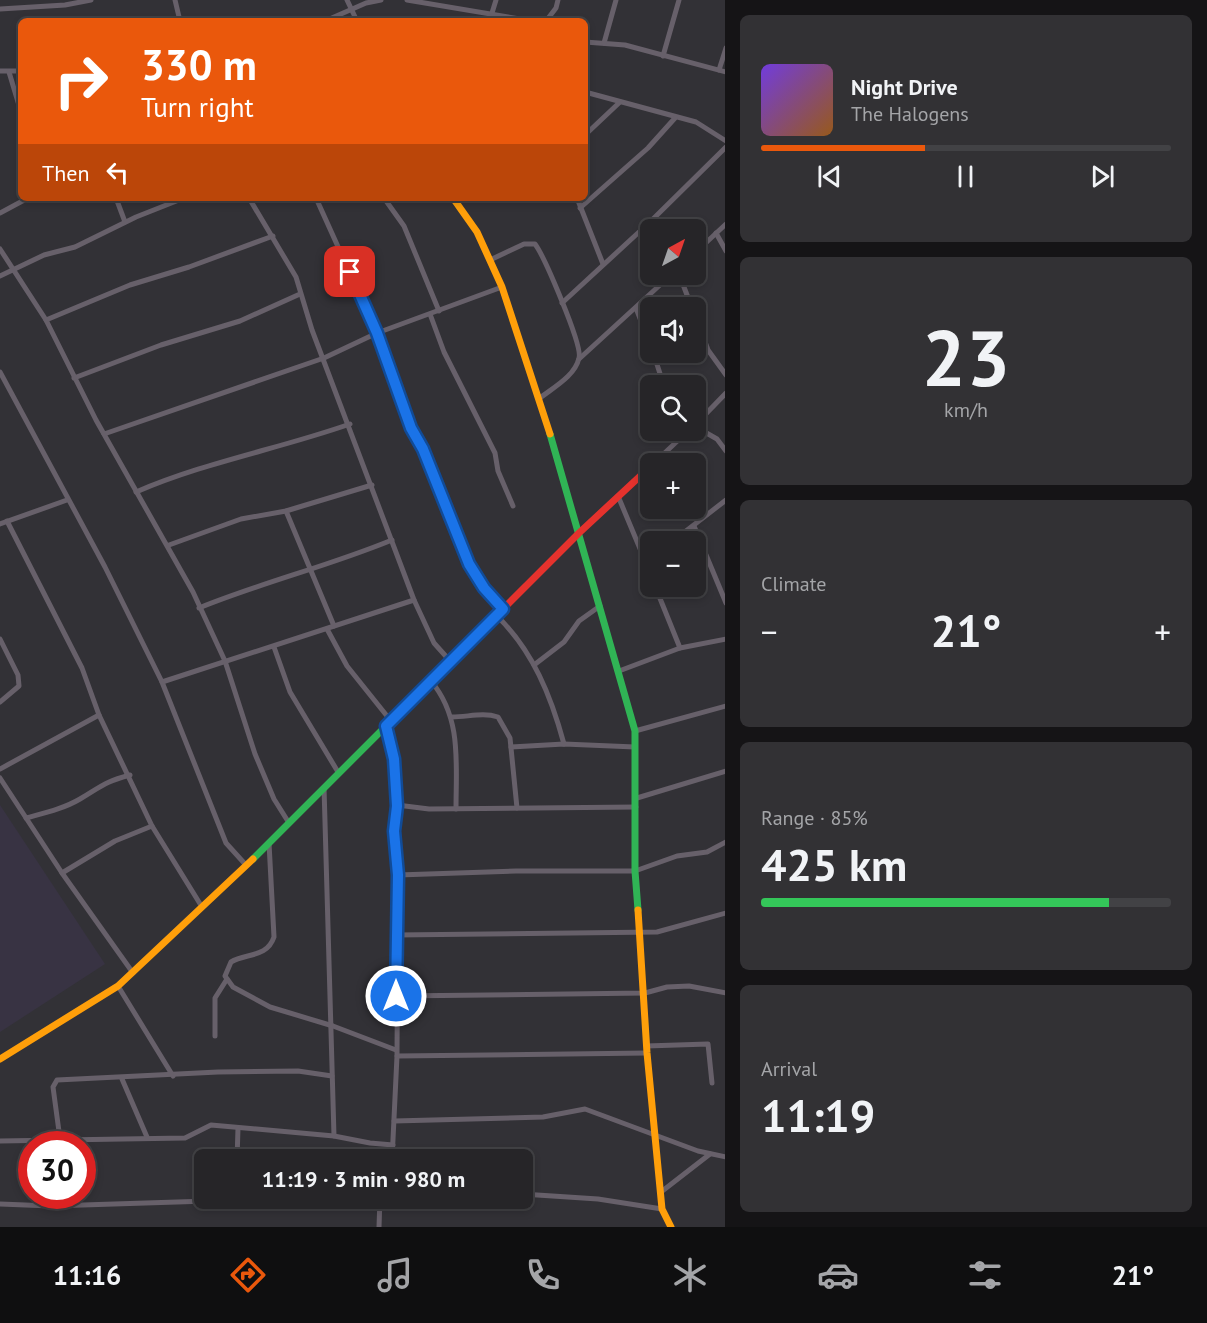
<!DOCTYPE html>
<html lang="en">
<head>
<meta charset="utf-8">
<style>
	:root { --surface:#262528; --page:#323134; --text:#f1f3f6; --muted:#a4a5a8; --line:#424245; --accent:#ea580c }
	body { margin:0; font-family:"PT Sans",sans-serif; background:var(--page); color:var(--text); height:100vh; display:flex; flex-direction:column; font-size:22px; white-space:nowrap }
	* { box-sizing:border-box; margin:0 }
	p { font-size:20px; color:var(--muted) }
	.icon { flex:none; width:33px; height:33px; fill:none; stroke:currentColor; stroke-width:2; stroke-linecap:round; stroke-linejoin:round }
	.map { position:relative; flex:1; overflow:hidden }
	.details { display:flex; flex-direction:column; gap:15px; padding:15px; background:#151416; width:482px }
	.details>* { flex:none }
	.hud { position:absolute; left:18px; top:18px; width:570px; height:183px; border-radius:9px; box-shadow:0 3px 9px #0003,0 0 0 2px var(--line); background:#ea580c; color:#fff; overflow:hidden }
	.needle { width:39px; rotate:40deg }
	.buttons { position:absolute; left:640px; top:219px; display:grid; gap:12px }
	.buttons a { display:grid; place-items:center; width:66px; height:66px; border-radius:9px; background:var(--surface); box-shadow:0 3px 9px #0003,0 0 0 2px var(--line); font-size:30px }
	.speed { position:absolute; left:18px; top:1131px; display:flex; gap:12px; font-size:30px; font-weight:700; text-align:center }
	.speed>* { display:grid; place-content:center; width:78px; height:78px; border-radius:50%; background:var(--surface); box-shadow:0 3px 9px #0003,0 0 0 2px var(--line); line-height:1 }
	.speed .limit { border:9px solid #d22; background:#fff; color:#111 }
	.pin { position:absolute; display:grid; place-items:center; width:51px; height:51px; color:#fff; margin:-26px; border-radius:12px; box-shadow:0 3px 9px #0006 }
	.me { position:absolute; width:66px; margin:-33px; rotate:0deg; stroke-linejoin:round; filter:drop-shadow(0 0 4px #0008) }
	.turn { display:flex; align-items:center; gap:21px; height:126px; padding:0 24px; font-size:27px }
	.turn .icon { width:78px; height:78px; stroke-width:2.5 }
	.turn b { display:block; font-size:42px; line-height:51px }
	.then { display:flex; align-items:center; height:57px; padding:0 24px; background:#0003; gap:12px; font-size:22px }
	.big { font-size:45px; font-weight:600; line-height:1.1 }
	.details .card { flex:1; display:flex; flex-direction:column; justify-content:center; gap:9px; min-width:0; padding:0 21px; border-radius:9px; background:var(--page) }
	.details .dial { align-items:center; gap:0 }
	.dial b { font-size:78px; line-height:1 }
	.song { display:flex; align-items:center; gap:18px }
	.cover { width:72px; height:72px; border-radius:9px; background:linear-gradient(135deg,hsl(260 70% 55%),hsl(30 70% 35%)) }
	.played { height:6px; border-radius:3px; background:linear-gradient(90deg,var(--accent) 40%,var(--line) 40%) }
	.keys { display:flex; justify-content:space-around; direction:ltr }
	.heat { display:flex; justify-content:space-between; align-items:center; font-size:33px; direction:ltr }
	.charge { height:9px; border-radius:4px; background:linear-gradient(90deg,#34c759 85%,var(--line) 0) }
	.trip { position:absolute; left:194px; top:1149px; width:339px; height:60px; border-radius:9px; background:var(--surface); box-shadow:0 3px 9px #0003,0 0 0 2px var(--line); font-weight:600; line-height:60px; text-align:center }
	.tabs { display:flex; height:96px; justify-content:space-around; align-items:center; background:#0f0f10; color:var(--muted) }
	.tabs .icon { width:42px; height:42px }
	.tabs .current { color:var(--accent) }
	.tabs b { font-size:27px; color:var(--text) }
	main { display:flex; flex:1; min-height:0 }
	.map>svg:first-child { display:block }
</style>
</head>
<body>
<main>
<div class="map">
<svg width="726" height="1227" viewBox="0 0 726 1227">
	<rect width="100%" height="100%" fill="#323136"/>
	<polygon fill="#383343" points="0,805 105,964 0,1032"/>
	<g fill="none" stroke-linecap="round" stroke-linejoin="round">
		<g stroke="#67606a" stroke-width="5">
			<polyline points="175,0 180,21"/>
			<polyline points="347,0 357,21"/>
			<polyline points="407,0 532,21"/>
			<polyline points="0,9 65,5 91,0"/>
			<polyline points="492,13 496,0"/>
			<polyline points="325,21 366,3 381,0"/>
			<polyline points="546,21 556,8 558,0"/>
			<polyline points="585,42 625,45 726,72"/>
			<polyline points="604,43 616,0"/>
			<polyline points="663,56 679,0"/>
			<polyline points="719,70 726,48"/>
			<polyline points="0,71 21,71"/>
			<polyline points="9,72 21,112"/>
			<polyline points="585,92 696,122 726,141"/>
			<polyline points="585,135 620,102"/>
			<polyline points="116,198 125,222"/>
			<polyline points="316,198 377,333 411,428 423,449 469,564 484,588 503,610"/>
			<polyline points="384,198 404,226 439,311"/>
			<polyline points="577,198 603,264"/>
			<polyline points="580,208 648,148 675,118"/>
			<polyline points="0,213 28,198"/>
			<polyline points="716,233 726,251"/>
			<polyline points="0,249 46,320 96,420 193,592 225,661 255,754 274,799 289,823"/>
			<polyline points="696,252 726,224"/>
			<path d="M490,260l34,-16h11c9,12 48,102 44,114 -4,18 -25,29 -39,40"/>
			<polyline points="679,274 692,308"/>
			<polyline points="0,276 44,255 75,247 136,217 184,198"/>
			<polyline points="562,303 651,221 726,147"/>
			<polyline points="636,308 651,347"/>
			<polyline points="430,314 444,352 495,453 498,471 513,506"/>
			<polyline points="696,318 708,350 726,375"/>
			<polyline points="46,320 130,285 189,267 273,236"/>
			<polyline points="653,352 664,386"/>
			<polyline points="579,359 672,274"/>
			<polyline points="0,372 105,567 162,682 226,843 245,864"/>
			<polyline points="74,378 161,345 240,321 300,294"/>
			<polyline points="696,424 726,393"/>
			<polyline points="696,427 717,439 726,451"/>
			<polyline points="104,434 324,358 377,333 502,287"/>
			<polyline points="653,464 689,430"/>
			<path d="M136,492c69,-30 143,-43 214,-68"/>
			<polyline points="618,496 651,575"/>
			<polyline points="286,511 334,626"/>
			<polyline points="7,521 82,668 99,715 152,826 202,907"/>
			<polyline points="0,524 67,500"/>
			<polyline points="694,526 726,603"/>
			<polyline points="677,538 726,500"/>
			<polyline points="169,545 241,519 286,511 372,485"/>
			<polyline points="655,586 680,648"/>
			<polyline points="414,600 434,643 451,662"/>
			<path d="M199,608c64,-26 130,-42 193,-68"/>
			<path d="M497,616c36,35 54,80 67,128"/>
			<polyline points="327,629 347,666 391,721"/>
			<polyline points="0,639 18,675 19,686 0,702"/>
			<polyline points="274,647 290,692 338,772"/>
			<polyline points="534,665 564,642 579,621 600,606"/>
			<polyline points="619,671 680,648 726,639"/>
			<path d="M431,681c31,37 25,82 25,128"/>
			<polyline points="162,682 414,600 312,330 296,277 249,198"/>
			<path d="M452,717c16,0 31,-5 46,0l12,21 7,70"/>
			<polyline points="386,726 394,759 397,805 394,831 398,875 397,1056 392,1160"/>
			<polyline points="635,731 726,706"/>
			<polyline points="511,747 564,744 635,747"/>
			<polyline points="0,769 99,715"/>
			<polyline points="0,778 62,873 133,973"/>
			<polyline points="324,787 334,1136"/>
			<polyline points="637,798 726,771"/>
			<polyline points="397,805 429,809 636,807"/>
			<path d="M26,818c18,-5 37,-9 54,-19 22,-13 24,-17 50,-24"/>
			<path d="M269,843l5,94c-7,21 -28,16 -43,25l-6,14 8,11 37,20 63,19 63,24"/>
			<polyline points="62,873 115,841 152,826"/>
			<polyline points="398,875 516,871 635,871 677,856 707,852 726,842"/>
			<polyline points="395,935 657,932 726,913"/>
			<polyline points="118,986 173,1076"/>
			<polyline points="396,996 645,993 667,987 689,986 726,993"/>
			<polyline points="215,1036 215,998 227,979"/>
			<polyline points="646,1046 708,1044 712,1083"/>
			<polyline points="397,1056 647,1053"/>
			<polyline points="122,1079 147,1137"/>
			<polyline points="394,1121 543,1117 585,1109 698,1151 726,1157"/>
			<polyline points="60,1139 53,1087 57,1080 218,1072 298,1071 332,1076"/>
			<polyline points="0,1141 185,1138 211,1125 334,1136 370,1143 393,1145"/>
			<polyline points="237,1160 238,1128"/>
			<polyline points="661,1192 710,1154"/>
			<polyline points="522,1194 598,1199 662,1209"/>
			<polyline points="0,1204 51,1206 308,1198"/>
			<polyline points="379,1227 380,1198"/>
		</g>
		<g stroke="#30b455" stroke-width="7">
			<polyline points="550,434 635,731 635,871 638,910"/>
			<polyline points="253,859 418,694"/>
		</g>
		<g stroke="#ff9f0a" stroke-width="7">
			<polyline points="453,198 477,232 502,287 550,434"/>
			<polyline points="638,910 647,1053 662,1209 671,1227"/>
			<polyline points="0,1059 118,986 253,859"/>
		</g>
		<polyline stroke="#e5322d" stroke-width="7" points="418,694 579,533 651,466"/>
	</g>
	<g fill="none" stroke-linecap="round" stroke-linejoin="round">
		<defs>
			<polyline id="route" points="350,272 377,333 411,428 423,449 469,564 484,588 503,609 386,726 394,759 397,806 394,831 398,875 396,996"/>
		</defs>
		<use href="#route" stroke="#114b97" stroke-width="15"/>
		<use href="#route" stroke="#1a73e8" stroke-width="10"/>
	</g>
</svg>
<div class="buttons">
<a><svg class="needle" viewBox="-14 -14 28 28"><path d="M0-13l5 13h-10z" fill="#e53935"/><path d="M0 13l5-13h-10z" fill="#a4a5a8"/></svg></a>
<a><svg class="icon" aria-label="sound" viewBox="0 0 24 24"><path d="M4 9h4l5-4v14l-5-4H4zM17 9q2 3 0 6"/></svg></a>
<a><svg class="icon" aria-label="search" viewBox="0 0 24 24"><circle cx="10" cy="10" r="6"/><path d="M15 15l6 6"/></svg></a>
<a>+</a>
<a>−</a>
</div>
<div class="speed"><div class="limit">30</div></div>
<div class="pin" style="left:350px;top:272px;background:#d93025"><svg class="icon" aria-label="arrive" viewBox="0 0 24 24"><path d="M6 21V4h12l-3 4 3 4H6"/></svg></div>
<svg class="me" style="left:396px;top:996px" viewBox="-20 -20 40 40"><circle r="17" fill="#1a73e8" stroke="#fff" stroke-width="3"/><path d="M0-11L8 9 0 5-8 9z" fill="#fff"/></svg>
<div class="trip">11:19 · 3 min · 980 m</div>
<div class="hud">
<div class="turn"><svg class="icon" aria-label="right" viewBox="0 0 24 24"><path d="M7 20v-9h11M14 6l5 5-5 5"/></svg><div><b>330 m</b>Turn right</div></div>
<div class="then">Then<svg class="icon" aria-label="left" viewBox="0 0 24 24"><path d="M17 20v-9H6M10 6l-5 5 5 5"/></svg></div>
</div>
</div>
<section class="details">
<div class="card">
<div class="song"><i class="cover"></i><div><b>Night Drive</b><p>The Halogens</p></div></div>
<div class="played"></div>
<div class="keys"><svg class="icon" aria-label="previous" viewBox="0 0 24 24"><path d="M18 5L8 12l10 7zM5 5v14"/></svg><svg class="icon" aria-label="pause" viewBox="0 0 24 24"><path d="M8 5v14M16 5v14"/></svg><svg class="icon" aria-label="next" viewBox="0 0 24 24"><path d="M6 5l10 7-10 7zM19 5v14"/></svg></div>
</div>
<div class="card dial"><b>23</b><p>km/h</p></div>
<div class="card"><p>Climate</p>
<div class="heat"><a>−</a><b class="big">21°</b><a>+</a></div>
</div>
<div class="card"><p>Range · 85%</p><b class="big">425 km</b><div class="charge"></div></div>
<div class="card"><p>Arrival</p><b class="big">11:19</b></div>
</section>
</main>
<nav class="tabs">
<b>11:16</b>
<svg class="icon current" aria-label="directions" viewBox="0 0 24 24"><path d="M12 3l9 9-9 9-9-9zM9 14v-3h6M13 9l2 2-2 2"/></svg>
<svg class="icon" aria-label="music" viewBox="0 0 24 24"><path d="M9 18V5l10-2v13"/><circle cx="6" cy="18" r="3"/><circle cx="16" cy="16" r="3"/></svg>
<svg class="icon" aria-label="phone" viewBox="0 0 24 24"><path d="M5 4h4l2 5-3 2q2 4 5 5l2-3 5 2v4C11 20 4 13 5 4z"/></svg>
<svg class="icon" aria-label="climate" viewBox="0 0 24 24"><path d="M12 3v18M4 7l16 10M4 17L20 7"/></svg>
<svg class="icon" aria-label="car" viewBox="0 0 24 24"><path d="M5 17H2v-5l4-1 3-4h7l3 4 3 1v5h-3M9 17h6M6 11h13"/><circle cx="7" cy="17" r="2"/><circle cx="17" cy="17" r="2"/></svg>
<svg class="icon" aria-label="filters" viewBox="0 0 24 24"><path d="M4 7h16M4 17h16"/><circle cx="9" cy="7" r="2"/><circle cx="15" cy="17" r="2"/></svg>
<b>21°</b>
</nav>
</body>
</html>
